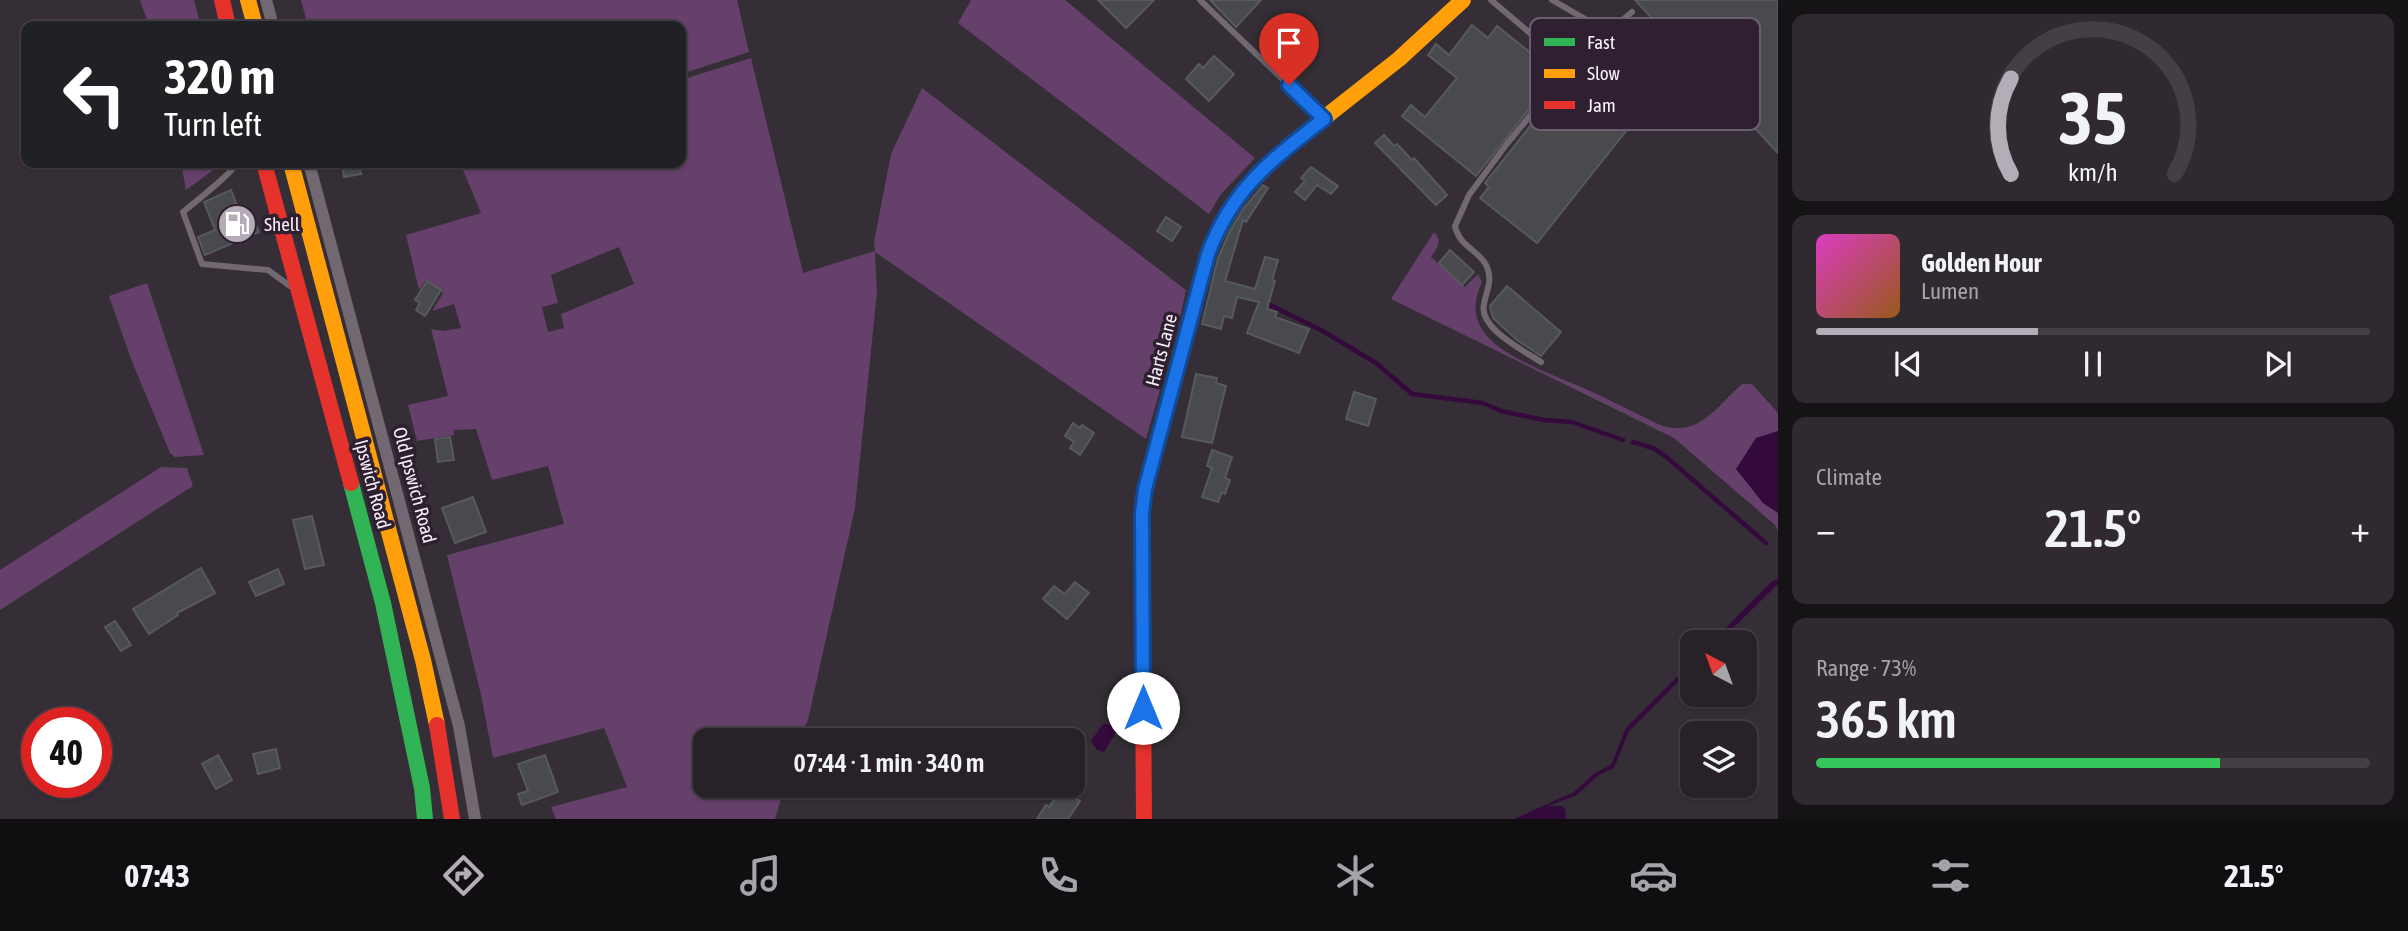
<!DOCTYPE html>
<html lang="en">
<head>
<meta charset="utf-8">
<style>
	:root { --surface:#282228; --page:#302a30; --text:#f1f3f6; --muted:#a5a4a8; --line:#443f45; --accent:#b4acb6 }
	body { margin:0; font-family:"Asap Condensed",sans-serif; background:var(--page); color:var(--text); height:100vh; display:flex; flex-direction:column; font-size:26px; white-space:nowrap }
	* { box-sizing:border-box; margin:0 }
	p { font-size:23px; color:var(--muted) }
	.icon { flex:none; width:38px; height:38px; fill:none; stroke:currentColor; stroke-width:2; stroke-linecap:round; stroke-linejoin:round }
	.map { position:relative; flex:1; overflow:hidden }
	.sheet { display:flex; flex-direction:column; gap:14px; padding:14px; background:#161316; width:630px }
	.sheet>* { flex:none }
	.guide { position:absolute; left:21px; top:21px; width:665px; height:147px; border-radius:14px; box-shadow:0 2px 5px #0004,0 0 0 2px var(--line); background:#202124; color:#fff; overflow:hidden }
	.needle { width:46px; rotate:319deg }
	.controls { position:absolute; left:1680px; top:630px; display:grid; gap:14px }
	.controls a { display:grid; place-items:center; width:77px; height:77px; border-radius:14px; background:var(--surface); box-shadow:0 2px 5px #0004,0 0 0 2px var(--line); font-size:35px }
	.speed { position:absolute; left:21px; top:707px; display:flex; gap:14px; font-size:35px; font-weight:700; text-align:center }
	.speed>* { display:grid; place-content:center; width:91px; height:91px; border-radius:50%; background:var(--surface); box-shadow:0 2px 5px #0004,0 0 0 2px var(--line); line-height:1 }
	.speed .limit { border:10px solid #d22; background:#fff; color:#111 }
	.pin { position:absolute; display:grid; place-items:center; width:60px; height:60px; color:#fff; margin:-72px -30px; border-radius:50% 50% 50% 0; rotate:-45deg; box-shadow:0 0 7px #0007 }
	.pin .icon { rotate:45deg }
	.me { position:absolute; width:77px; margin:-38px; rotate:0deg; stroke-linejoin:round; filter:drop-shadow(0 0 5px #0008) }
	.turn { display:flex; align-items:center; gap:24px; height:147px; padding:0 28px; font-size:32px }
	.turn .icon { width:91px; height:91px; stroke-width:2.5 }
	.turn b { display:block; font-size:49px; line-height:60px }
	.big { font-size:52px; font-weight:600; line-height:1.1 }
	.sheet .tile { flex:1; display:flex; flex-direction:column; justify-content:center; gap:10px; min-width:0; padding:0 24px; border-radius:14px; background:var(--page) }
	.sheet .dial { align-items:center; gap:0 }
	.dial svg { height:182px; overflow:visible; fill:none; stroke:var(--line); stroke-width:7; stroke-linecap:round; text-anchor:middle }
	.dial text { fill:var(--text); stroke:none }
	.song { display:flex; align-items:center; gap:21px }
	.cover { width:84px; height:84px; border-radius:10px; background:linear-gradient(135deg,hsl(310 70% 55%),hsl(30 70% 35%)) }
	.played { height:7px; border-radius:4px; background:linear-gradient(90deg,var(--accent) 40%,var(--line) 40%) }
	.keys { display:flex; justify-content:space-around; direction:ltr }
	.heat { display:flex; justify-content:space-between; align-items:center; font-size:38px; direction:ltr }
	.charge { height:10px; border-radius:5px; background:linear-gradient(90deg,#34c759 73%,var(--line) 0) }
	.trip { position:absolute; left:693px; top:728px; width:392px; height:70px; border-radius:14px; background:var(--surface); box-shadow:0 2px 5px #0004,0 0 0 2px var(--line); font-weight:600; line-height:70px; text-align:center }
	.tabs { display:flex; height:112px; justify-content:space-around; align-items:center; background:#100e10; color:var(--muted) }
	.tabs .icon { width:49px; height:49px }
	.tabs .current { color:var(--accent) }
	.tabs b { font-size:32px; color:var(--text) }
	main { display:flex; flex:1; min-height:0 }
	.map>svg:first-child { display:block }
</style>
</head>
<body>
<main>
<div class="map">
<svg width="1778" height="819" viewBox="0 0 1778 819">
	<rect width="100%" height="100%" fill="#352e36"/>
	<g fill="#65406a" fill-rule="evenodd">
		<polygon points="140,0 194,0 201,26 149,26"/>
		<polygon points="301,0 737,0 749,52 681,74 681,26 308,26"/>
		<polygon points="971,0 1065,0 1255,158 1221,194 1209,214 958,23"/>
		<path d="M751,58l52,215 72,-22 -1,-9 17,-88 31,-66 264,202 -8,38 -4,-1 -2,5 4,2 -30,105 -271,-187 2,40 -22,216 -47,212 -10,20h-93v46h80l-10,33h-219l-5,-12 76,-20 -23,-59 -111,30 -12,-63 -34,-140 117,-31 -16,-58 -56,14 -16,-51 -22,1v5l-37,6 -9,-36 40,-9 -17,-67 12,2 18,-3 -7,-24 -22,7 11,-18 -18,-12 -6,9 -13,-55 75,-22 -21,-50h221v-83zM619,247l15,37 -73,30 3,14 -16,4 -6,-25 16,-4 -7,-28z"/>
		<polygon points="181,163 223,163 186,190"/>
		<path d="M1434,232c9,9 3,16 -3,25l34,30 13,-13 4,8c-9,20 -10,37 6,55 21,24 79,43 109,57 21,10 42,21 63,31 39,13 56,-18 82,-41h10l26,29v118l-3,-6 -101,-87 -283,-139z"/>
		<polygon points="147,283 204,455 175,457 170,453 131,359 109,296"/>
		<polygon points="161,467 187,468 193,486 0,610 0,570"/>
	</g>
	<g fill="#34093b">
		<polygon points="1778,431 1778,513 1763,503 1736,469 1756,438"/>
		<polygon points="1778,579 1778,584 1719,642 1712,642 1771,582"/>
		<polygon points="1692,662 1692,668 1629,731 1614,768 1599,775 1575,796 1547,806 1562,806 1565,809 1566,819 1514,819 1574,792 1596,772 1611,765 1626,728"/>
		<polygon points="1103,724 1111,725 1117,731 1104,752 1097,750 1091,741"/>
	</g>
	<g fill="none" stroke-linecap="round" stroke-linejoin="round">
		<g stroke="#34093b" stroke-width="4.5">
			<polyline points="1264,302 1321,330 1376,363 1412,394 1483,403 1501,411 1544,420 1572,422 1623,440"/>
			<polyline points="1633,442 1653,448 1664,455 1766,543"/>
		</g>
	</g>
	<g fill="#484a4e" stroke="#57595d" stroke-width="2">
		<polygon points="1098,0 1154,0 1126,28"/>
		<polygon points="1210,0 1261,0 1236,27"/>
		<polygon points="1635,0 1778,0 1778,153"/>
		<polygon points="1472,25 1488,38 1497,26 1557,74 1476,176 1402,116 1411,105 1425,117 1457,78 1428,55 1436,44 1449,55"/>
		<polygon points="1298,34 1314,48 1293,70 1278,55 1273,60 1265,53 1273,45 1280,52"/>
		<polygon points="1214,56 1234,74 1209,101 1186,79 1199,64 1203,68"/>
		<polygon points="1566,81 1571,85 1573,81 1630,126 1537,243 1480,198 1489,187 1485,183"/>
		<polygon points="1384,135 1394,146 1397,144 1412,160 1414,158 1447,195 1436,205 1375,143"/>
		<polygon points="342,163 359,163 361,174 344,177"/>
		<polygon points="1311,167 1338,186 1331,194 1317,185 1305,200 1295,192 1305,181 1301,178"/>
		<polygon points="1263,185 1268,188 1246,222 1243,220 1225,281 1255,289 1265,257 1278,260 1272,280 1275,281 1267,309 1277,312 1275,317 1309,329 1299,353 1247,333 1259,302 1237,297 1232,318 1224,316 1221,329 1202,324 1218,258 1230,231 1244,208"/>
		<polygon points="231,190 242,218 251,214 259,232 205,255 198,237 215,230 204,202"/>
		<polygon points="1166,217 1181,227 1172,241 1157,231"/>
		<polygon points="1450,250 1474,272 1462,285 1439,263"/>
		<polygon points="427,281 441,290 425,316 416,310 420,303 415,300"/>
		<polygon points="1507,286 1561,332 1541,356 1517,340 1493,318 1490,306"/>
		<polygon points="1196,374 1217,378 1216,383 1226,386 1212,443 1182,437"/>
		<polygon points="1354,392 1376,399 1368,426 1346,419"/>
		<polygon points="1073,423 1080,428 1082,425 1094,433 1080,455 1070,448 1074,442 1065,436"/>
		<polygon points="450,437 454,460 438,462 435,439"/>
		<polygon points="1212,450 1232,457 1225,478 1230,480 1225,494 1222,492 1218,502 1202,497 1212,468 1207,466"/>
		<polygon points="473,497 486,532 455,543 442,508"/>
		<polygon points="312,516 324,565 305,569 293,520"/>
		<polygon points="201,568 215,593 177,613 178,615 149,634 133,609"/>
		<polygon points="278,569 284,584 256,596 249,582"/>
		<polygon points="1075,582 1089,593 1067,619 1043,599 1054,586 1065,594"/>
		<polygon points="115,621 131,645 121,651 105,627"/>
		<polygon points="276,749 280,768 258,774 253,754"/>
		<polygon points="218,755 232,780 216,789 202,764"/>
		<polygon points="545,755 558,792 522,805 518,794 528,791 518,764"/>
		<polygon points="1064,786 1079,786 1073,796 1080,801 1068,819 1037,819 1046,805 1049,807"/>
	</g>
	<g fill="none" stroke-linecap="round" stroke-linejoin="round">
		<g stroke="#716872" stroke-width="6">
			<polyline points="1200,0 1322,117"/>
			<path d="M1491,0l79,67 -64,78 -37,50 -14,31c5,22 25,24 32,41 6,14 -1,24 -3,37 -6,24 39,46 57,58"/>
			<polyline points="1552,0 1606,31 1613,28 1632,12"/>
			<path d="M238,163c-16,19 -36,33 -55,49l19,52 66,6 22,16"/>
		</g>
		<g stroke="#716872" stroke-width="12">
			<polyline points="266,0 273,26"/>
			<polyline points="309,163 459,726 475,819"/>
		</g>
		<g stroke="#30b455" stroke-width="16">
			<polyline points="351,483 383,603 422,788 425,819"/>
			<path d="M1142,555v-42l3,-24 63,-235c13,-30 28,-57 51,-80"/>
		</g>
		<g stroke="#ff9f0a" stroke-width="16">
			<polyline points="248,0 255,26"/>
			<polyline points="291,163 423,660 437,725"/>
			<polyline points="1259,174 1291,144 1399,59 1463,0"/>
		</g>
		<g stroke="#e5322d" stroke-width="16">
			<polyline points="222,0 228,26"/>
			<polyline points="264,163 351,483"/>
			<polyline points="1142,555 1144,819"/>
			<polyline points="437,725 452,819"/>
		</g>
	</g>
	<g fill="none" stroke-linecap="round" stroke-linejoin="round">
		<defs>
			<path id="route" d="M1143,708l-1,-195 3,-24 63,-235c24,-65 63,-94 116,-135l-35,-34"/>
		</defs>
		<use href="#route" stroke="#114b97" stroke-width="18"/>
		<use href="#route" stroke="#1a73e8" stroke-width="12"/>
	</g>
	<defs>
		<symbol id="fuel-disc" viewBox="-11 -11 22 22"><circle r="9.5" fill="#b4acb6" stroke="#2e2030"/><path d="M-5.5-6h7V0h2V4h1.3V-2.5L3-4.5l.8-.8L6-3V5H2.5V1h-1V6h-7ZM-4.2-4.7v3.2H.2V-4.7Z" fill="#fff"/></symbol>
	</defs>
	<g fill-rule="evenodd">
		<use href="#fuel-disc" x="215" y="202" width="44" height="44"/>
	</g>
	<g text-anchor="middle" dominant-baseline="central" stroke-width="7" stroke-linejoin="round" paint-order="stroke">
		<g font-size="19" fill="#f9f0fb" stroke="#2e2030" text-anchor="start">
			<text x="264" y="224">Shell</text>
		</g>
		<g font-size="19" fill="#f9f0fb" stroke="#2e2030">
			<text transform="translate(1161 350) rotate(-75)">Harts Lane</text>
			<text transform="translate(373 484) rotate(75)">Ipswich Road</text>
			<text transform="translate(415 485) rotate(75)">Old Ipswich Road</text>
		</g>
	</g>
	<rect x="1530" y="18" width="230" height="112" rx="10" fill="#2e2030" stroke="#6b5e6d" stroke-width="2"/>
	<rect x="1544" y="38" width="31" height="8" fill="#30b455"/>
	<rect x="1544" y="69" width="31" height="9" fill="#ff9f0a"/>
	<rect x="1544" y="101" width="31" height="8" fill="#e5322d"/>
	<g font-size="19" fill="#f9f0fb">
		<text x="1587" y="49">Fast</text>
		<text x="1587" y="80">Slow</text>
		<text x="1587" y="112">Jam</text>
	</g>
</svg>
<div class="controls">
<a><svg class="needle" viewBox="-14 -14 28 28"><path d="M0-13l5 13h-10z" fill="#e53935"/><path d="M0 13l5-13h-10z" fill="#a5a4a8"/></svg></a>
<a><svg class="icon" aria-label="layers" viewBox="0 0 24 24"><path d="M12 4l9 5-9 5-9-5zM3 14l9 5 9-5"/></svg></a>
</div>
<div class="speed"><div class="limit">40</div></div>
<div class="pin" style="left:1289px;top:85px;background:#d93025"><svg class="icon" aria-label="arrive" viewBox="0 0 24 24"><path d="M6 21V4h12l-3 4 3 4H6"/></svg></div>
<svg class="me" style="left:1143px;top:708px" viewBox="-20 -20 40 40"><circle r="19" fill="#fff"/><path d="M0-13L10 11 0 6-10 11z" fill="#1a73e8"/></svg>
<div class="trip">07:44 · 1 min · 340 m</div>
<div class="guide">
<div class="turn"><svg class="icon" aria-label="left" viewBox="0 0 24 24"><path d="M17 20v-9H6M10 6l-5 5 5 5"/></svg><div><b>320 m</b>Turn left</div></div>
</div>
</div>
<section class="sheet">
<div class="tile dial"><svg viewBox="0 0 100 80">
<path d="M14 69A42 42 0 1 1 86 69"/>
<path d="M14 69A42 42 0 0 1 14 27" stroke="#b4acb6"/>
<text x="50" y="56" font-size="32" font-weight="700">35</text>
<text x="50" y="72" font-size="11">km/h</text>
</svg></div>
<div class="tile">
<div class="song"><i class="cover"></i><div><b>Golden Hour</b><p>Lumen</p></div></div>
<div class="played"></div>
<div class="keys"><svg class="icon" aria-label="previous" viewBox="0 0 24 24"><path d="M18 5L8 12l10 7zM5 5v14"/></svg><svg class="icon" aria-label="pause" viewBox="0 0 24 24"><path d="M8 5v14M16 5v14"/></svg><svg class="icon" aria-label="next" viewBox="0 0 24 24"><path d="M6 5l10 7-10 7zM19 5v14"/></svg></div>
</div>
<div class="tile"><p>Climate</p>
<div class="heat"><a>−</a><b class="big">21.5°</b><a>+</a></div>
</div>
<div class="tile"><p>Range · 73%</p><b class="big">365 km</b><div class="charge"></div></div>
</section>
</main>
<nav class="tabs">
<b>07:43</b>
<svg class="icon current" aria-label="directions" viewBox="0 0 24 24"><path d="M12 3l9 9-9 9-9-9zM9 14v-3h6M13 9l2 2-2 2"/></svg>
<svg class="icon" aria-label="music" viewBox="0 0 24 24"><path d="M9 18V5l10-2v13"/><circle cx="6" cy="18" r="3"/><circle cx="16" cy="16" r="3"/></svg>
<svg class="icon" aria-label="phone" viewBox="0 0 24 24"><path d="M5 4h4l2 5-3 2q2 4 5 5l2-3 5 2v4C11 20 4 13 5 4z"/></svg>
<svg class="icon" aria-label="climate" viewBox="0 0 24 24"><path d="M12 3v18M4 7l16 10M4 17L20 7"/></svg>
<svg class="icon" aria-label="car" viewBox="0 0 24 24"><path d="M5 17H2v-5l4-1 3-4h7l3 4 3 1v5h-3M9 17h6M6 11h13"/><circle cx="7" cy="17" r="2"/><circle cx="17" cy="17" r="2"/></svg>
<svg class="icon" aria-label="filters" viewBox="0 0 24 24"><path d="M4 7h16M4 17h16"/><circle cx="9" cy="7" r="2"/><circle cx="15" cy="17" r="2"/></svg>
<b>21.5°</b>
</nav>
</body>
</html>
